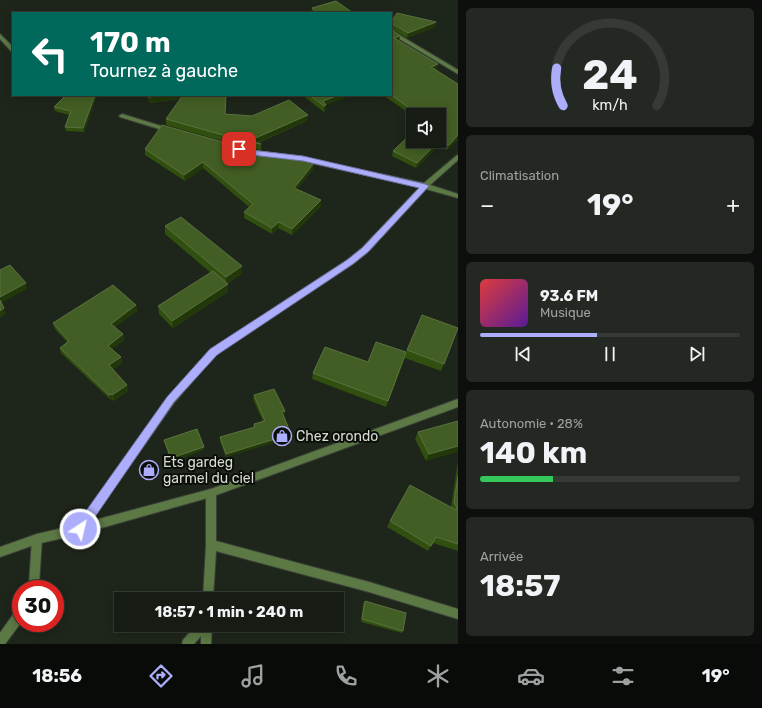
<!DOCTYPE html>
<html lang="fr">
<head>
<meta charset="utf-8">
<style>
	:root { --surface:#161c14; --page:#232922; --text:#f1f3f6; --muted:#9ea1a0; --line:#353a34; --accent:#adaefb }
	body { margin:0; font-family:Rubik,sans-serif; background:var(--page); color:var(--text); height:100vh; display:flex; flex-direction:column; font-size:15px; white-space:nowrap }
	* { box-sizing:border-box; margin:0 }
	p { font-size:13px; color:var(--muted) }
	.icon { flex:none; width:22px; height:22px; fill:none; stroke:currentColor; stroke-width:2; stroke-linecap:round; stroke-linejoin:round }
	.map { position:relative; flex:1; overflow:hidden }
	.sheet { display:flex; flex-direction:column; gap:8px; padding:8px; background:#0c0f0b; width:304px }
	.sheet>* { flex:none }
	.top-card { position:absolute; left:12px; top:12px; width:380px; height:84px; border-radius:0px; box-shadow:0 2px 10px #0003,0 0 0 1px var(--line); background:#00695c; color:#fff; overflow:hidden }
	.fabs { position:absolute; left:406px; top:108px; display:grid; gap:8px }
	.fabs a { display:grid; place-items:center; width:40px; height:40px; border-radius:0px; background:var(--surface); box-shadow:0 2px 10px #0003,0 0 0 1px var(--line); font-size:20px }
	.speed { position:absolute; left:12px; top:580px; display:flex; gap:8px; font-size:20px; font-weight:700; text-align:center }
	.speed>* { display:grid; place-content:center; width:52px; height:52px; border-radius:50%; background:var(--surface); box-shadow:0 2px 10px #0003,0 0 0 1px var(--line); line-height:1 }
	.speed .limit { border:6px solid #d22; background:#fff; color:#111 }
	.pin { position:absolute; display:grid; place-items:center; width:34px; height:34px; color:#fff; margin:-17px; border-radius:8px; box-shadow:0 2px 6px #0006 }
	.me { position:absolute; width:44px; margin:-22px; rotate:35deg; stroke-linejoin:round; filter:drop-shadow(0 0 3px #0008) }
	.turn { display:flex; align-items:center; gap:14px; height:84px; padding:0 12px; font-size:18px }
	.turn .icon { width:52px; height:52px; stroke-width:2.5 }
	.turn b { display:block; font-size:28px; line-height:34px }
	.big { font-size:30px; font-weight:700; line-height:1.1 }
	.sheet .tile { flex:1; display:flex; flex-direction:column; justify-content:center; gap:6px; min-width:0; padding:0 14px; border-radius:6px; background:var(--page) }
	.sheet .dial { align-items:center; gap:0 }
	.dial svg { height:104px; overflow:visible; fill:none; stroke:var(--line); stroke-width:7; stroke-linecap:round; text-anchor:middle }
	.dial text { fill:var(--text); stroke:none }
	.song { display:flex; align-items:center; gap:12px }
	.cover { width:48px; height:48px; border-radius:6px; background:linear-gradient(135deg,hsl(0 70% 55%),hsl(270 70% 35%)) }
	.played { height:4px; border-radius:2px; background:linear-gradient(90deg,var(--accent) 45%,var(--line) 45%) }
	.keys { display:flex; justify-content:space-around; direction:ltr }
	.heat { display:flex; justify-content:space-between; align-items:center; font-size:22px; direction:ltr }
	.charge { height:6px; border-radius:3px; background:linear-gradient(90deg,#34c759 28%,var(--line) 0) }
	.trip { position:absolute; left:114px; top:592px; width:230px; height:40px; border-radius:0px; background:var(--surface); box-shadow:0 2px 10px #0003,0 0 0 1px var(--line); font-weight:700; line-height:40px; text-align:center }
	.menu { display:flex; height:64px; justify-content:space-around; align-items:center; background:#090b08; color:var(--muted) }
	.menu .icon { width:28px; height:28px }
	.menu .current { color:var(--accent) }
	.menu b { font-size:18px; color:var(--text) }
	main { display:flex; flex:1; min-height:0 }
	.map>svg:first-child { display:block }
</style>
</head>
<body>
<main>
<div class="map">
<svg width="458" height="644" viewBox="0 0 458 644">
	<rect width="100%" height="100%" fill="#1e251a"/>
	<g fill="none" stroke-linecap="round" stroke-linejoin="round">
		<defs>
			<g id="minor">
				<polygon points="391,30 458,70 458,74 391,34"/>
				<polygon points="0,34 13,47 13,52 11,51 0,39"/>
				<polygon points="122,114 171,129 172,130 169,132 120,117 119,116"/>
				<polygon points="290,155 424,183 456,156 458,155 458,160 430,185 458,194 458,198 426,189 368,252 353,264 216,354 174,403 83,532 80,534 77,532 75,529 77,526 168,397 210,350 347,260 362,248 420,187 288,158 287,157"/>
				<polygon points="211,489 214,490 216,493 216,541 369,582 458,609 458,619 369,592 216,551 213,599 203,599 206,545 206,493 208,490"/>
				<polygon points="37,534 41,536 42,539 39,584 37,589 27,589 29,584 32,539 33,536"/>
				<polygon points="21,605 21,621 20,624 5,644 0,644 0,633 12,616 17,606"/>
				<polygon points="196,625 212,625 211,644 201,644 201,636 194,644 182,644 183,640"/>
			</g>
			<polygon id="tertiary" points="458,399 458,407 211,497 80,534 37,544 0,557 0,547 37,534 80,524 211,489"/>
		</defs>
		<use href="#minor" stroke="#3b4237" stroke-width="2"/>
		<use href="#tertiary" stroke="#3b4237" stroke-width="2"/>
		<use href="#minor" fill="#5b7845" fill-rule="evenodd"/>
		<use href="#tertiary" fill="#5b7845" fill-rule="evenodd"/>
	</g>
	<g fill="#314f0f">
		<polygon points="312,8 353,13 311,13"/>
		<polygon points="436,22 435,27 407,38 391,29 391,24"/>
		<polygon points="399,40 437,69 435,70 458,139 447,150 438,146 416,168 392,156 393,151 439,115 413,115 413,116 383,95 391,95"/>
		<polygon points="97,95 84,132 66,131 65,127 69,115 55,111 54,107"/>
		<polygon points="147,95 226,95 225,114 307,121 258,143 261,144 261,150 251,149 166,125 166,119 180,99 150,103"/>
		<polygon points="302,95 352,95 325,105 325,110 324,112"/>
		<polygon points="145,149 313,169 297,189 321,200 321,206 292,235 278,228 272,234 244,218 244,212 249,207 203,168 185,181 145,155"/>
		<polygon points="165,226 242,274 228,283 228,292 173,328 159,314 158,306 211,273 165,234"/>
		<polygon points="136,305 137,311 115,327 123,334 124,340 112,349 121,357 122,363 113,369 127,385 128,391 114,401 112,399 111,400 61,353 60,348 67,342 55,329 53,323"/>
		<polygon points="458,328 441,371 405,358 386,407 312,379 313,373 368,362 406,352 407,350"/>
		<polygon points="254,395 285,411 284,415 283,415 291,437 226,457 220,441 220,437 253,428 254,424 263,421 253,399"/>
		<polygon points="458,421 426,461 415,439 418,432"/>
		<polygon points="164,440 204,447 204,450 171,462 165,444"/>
		<polygon points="458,461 458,551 433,543 428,551 387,527 390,521 451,507"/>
		<polygon points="365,601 403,631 402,633 361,622 363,604"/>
	</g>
	<g fill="#22380a">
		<polygon points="436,22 435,27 407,38 408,33"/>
		<polygon points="391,24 393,24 392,29 391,29"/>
		<polygon points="400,36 399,41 394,38"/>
		<polygon points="438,64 437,69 429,72 431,67"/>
		<polygon points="95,95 97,95 84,132 83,128"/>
		<polygon points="165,95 185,95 185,98 150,103 149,97"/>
		<polygon points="339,95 352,95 324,106 323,101"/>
		<polygon points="326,105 325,110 324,112 324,106"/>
		<polygon points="308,115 307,121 256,143 251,140"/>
		<polygon points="458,135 458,139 447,150 449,145"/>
		<polygon points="439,140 438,146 416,168 417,163"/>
		<polygon points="203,162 203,168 185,181 184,175"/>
		<polygon points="314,163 313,169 293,194 294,188"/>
		<polygon points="321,200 321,206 292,235 292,229"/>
		<polygon points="279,222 278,228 272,234 272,228"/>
		<polygon points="242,266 242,274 226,285 226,277"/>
		<polygon points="26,283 27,289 1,303 0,301 0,297"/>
		<polygon points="228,284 228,292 173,328 172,321"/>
		<polygon points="136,305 137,311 112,330 111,324"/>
		<polygon points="4,308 6,314 0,318 0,311"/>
		<polygon points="123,334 124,340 109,352 108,346"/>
		<polygon points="406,352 404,359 386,407 388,401"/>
		<polygon points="121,357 122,363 110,371 109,365"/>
		<polygon points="127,385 128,391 114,401 112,395"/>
		<polygon points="111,394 112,399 111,400 109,395"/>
		<polygon points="285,411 284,415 281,416 282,412"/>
		<polygon points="291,434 291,437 226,457 226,454"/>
		<polygon points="458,446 458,452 426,461 429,454"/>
		<polygon points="204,447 204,450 171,462 171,458"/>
	</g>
	<g fill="#435e24" stroke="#5a723f">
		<polygon points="336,1 353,13 318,13 312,8"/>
		<polygon points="397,13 436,22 408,33 393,24 391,24 391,22"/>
		<polygon points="391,29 400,36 394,38 438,64 431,67 458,84 458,106 457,106 458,107 458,135 449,145 439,141 439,115 419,115 391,95"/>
		<polygon points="66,95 95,95 83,128 65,127 71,111 54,107"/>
		<polygon points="148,95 165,95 149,97"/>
		<polygon points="183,95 226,95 225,114 252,116 289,100 308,115 251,140 261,144 251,143 166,119"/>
		<polygon points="309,95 339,95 323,101 326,105 324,106"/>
		<polygon points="162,125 251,150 291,155 314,163 294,188 321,200 292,229 279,222 272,228 244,212 253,204 203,162 184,175 145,149"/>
		<polygon points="413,132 413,141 439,141 417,163 393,151"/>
		<polygon points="181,217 242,266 226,277 165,226"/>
		<polygon points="10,265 26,283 0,297 0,270"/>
		<polygon points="213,271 228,284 172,321 158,306"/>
		<polygon points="113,285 136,305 111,324 123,334 108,346 121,357 109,365 127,385 112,395 111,394 109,395 60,348 69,341 53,323"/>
		<polygon points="0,300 4,308 0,311"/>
		<polygon points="422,315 458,328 444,364 407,350"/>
		<polygon points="376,342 406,352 388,401 313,373 325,347 368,362"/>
		<polygon points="274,389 285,411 282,412 291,434 226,454 220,437 255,427 254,424 265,421 254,395"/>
		<polygon points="458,421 458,446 429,454 418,432"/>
		<polygon points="197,429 204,447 171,458 164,440"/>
		<polygon points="458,476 458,511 454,502"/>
		<polygon points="410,485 458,511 458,544 436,537 431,546 390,521"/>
		<polygon points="365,601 406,613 403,631 362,619"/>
	</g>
	<polygon fill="#adaefb" stroke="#7071a3" points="239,147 251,150 303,156 425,184 429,186 368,252 353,264 217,355 174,402 84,533 80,535 76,533 74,529 76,525 167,397 210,349 347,260 362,248 419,188 303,161 251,155 236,151 235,149"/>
	<defs>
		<symbol id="shop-ring" viewBox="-11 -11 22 22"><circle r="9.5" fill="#0a0d08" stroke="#adaefb" stroke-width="1.5"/><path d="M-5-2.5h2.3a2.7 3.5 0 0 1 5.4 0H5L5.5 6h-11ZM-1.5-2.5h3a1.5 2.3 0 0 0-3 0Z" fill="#adaefb"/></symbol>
	</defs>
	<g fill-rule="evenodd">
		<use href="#shop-ring" x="271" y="425" width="22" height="22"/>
		<use href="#shop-ring" x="138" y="459" width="22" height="22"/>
	</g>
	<g text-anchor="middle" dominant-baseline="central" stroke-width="4" stroke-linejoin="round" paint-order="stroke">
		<g font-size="14" fill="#d5dad2" stroke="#0a0d08" text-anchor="start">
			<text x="296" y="436">Chez orondo</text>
			<text x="163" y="462">Ets gardeg<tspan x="163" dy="16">garmel du ciel</tspan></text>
		</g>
	</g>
</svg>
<div class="fabs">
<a><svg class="icon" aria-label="sound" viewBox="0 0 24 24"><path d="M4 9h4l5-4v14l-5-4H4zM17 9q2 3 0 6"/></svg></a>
</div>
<div class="speed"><div class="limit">30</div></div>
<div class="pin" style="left:239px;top:149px;background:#d93025"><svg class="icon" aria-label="arrive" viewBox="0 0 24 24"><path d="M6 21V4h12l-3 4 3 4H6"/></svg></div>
<svg class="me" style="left:80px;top:529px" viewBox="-20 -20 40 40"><circle r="17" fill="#adaefb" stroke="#fff" stroke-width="3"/><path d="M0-11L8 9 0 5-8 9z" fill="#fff"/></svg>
<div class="trip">18:57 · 1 min · 240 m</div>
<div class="top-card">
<div class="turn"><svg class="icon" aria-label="left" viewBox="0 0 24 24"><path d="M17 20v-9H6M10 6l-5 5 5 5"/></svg><div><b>170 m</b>Tournez à gauche</div></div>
</div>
</div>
<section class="sheet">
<div class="tile dial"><svg viewBox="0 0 100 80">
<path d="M14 69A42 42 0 1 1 86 69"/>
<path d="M14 69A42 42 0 0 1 9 40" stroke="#adaefb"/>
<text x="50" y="56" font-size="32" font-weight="700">24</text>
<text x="50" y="72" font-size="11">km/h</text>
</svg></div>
<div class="tile"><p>Climatisation</p>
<div class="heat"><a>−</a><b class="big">19°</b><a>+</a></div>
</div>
<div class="tile">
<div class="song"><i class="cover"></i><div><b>93.6 FM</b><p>Musique</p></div></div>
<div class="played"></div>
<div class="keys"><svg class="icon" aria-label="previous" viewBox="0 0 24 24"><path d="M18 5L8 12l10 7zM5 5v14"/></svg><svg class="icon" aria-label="pause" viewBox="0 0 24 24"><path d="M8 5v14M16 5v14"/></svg><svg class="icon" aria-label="next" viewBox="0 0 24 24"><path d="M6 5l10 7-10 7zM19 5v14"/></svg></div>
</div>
<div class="tile"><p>Autonomie · 28%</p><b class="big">140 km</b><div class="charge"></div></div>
<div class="tile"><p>Arrivée</p><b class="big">18:57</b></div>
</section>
</main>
<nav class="menu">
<b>18:56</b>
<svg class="icon current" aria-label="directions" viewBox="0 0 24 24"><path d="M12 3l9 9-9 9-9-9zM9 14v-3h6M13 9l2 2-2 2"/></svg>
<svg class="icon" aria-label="music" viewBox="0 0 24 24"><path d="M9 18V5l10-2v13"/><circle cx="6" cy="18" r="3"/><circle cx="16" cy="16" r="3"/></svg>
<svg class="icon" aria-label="phone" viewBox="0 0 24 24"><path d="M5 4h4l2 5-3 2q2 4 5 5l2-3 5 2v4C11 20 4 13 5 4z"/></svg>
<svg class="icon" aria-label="climate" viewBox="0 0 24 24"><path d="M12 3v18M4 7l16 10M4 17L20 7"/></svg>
<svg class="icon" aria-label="car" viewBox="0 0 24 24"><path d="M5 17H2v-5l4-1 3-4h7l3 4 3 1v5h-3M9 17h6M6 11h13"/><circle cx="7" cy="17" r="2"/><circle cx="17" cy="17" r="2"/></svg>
<svg class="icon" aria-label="filters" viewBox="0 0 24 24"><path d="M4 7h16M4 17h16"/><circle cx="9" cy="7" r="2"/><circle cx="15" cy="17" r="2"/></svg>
<b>19°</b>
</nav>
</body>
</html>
